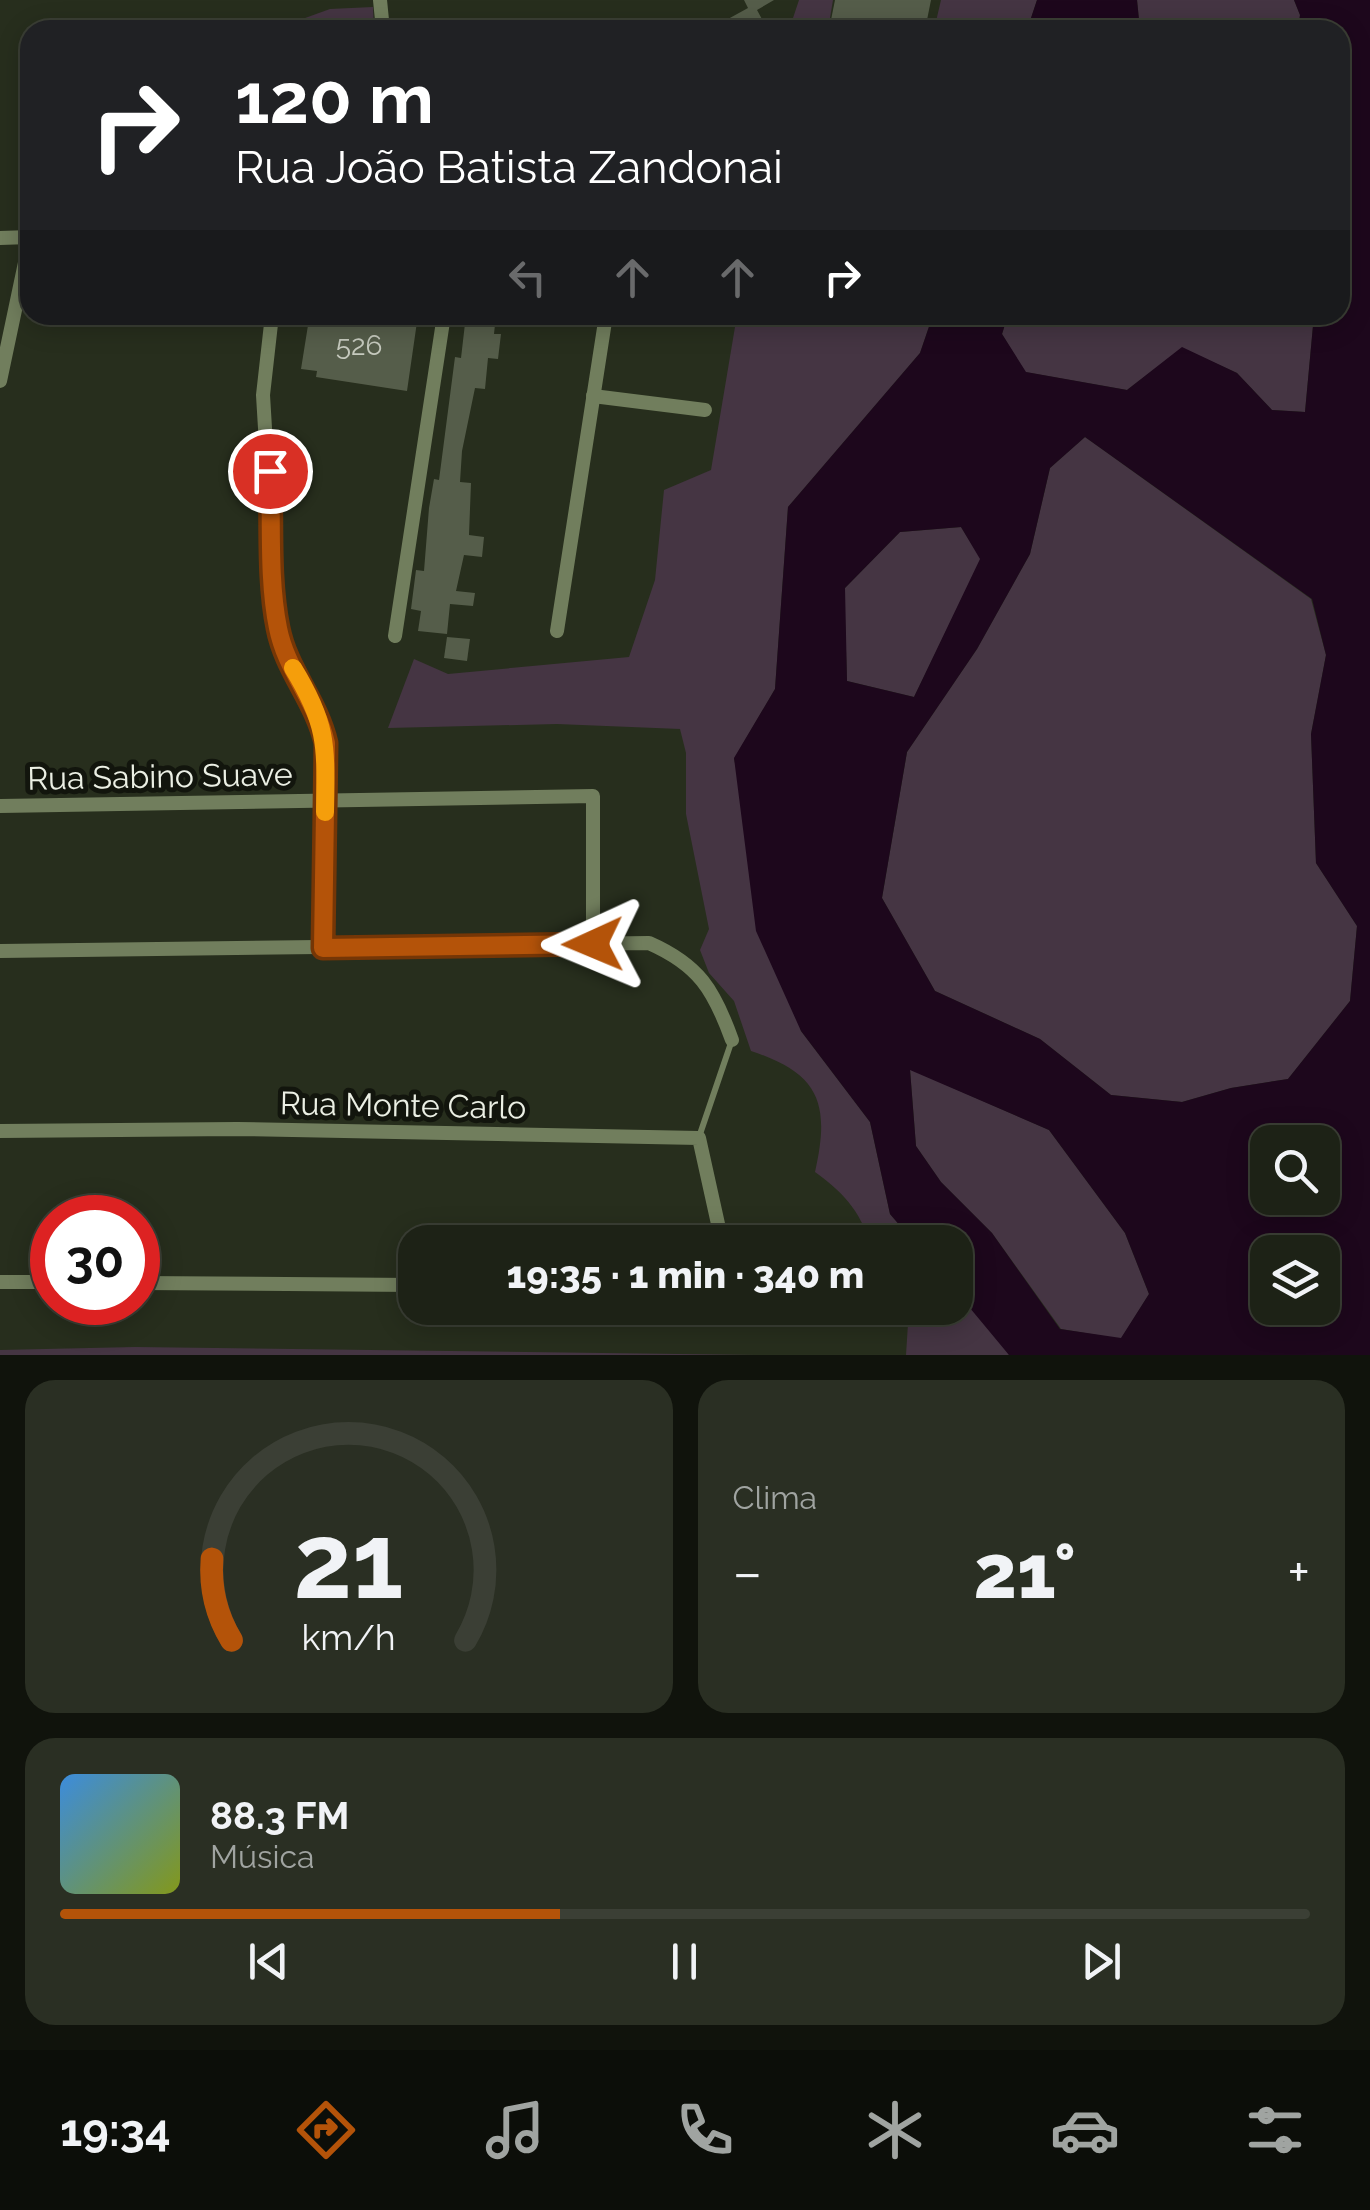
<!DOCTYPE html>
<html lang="pt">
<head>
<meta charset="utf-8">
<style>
	:root { --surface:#1d2216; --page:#2a2f23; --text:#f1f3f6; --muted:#a0a4a1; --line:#3b3f35; --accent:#b45309 }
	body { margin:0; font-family:Raleway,sans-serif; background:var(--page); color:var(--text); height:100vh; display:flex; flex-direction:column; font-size:38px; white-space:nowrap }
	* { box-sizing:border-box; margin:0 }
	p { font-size:32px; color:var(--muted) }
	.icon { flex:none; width:55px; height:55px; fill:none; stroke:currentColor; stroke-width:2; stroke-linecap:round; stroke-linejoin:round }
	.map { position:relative; height:1355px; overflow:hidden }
	.panel { display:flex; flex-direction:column; gap:25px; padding:25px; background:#10130c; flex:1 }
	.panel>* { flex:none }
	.banner { position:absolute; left:20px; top:20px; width:1330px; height:305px; border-radius:30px; box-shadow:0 5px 25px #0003,0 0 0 2px var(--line); background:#202124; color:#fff; overflow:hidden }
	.tools { position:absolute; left:1250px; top:1125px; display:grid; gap:20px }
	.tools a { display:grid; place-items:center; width:90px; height:90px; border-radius:20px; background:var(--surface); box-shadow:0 5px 25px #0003,0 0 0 2px var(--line); font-size:50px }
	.speed { position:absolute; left:30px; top:1195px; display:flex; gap:20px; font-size:50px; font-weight:700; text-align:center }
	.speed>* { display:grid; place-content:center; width:130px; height:130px; border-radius:50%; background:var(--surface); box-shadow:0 5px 25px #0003,0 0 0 2px var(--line); line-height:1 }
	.speed .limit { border:15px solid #d22; background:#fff; color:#111 }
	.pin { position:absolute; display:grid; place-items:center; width:85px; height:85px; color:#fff; margin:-42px; border:5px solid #fff; border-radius:50%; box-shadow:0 2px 10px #0007 }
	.me { position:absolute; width:110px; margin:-55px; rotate:269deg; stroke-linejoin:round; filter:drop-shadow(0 0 8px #0008) }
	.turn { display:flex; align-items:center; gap:35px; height:210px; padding:0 50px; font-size:45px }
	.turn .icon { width:130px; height:130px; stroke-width:2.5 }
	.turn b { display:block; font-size:70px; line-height:85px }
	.lanes { display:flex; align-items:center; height:95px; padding:0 50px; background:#0003; justify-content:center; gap:50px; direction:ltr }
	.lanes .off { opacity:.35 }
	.big { font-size:75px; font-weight:800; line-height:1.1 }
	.panel .widget { flex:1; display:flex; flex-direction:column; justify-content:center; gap:15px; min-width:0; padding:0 35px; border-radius:30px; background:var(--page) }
	.panel .dial { align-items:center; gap:0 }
	.dial svg { height:260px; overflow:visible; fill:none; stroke:var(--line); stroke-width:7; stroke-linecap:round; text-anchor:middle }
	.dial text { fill:var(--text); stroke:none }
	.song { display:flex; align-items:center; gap:30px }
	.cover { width:120px; height:120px; border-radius:15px; background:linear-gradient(135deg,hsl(210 70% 55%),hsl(70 70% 35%)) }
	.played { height:10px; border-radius:5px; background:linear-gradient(90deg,var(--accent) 40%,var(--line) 40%) }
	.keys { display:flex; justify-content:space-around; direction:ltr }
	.heat { display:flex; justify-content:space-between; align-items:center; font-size:55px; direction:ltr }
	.panel .tiles { flex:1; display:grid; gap:25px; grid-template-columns:1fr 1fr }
	.widget:last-child { grid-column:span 2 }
	.trip { position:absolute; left:398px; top:1225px; width:575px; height:100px; border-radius:30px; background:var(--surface); box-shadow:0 5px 25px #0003,0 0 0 2px var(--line); font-weight:800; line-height:100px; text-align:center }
	.menu { display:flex; height:160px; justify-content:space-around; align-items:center; background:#0c0e09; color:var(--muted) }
	.menu .icon { width:70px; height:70px }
	.menu .on { color:var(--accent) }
	.menu b { font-size:45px; color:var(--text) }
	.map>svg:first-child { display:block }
</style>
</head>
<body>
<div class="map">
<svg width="1370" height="1355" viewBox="0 0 1370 1355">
	<rect width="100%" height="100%" fill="#272e1d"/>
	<g fill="#453543">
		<polygon points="799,0 833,0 828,30 789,30"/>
		<polygon points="941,0 1037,0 1027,30 934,30"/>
		<polygon points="1137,0 1294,0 1300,15 1298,30 1140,30"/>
		<polygon points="373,7 374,30 272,30 330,9"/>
		<path d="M737,315h196l-13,38 -132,154 -13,182 -41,70 67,272 69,91 20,92 24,28h-44c-11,-32 -27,-50 -55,-70 15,-67 6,-98 -64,-121l-17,-50 -25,-28 -9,-23 9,-21 -23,-115v-61l-6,-24 -123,-5 -169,4 26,-69 34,15 181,-17 26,-77 9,-90 47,-20z"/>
		<polygon points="1008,315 1314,315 1305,412 1272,410 1237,373 1182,348 1127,390 1025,372 1002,334"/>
		<polygon points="1085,437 1311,599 1326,655 1311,734 1316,863 1357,926 1350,1001 1288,1079 1231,1088 1182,1102 1111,1095 1040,1039 935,991 882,898 907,752 977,649 1030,554 1050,468"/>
		<polygon points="961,527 981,559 914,697 847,681 844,589 900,532"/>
		<polygon points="910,1069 1049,1130 1125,1233 1149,1294 1121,1339 1061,1329 992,1233 941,1182 916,1146"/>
		<polygon points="955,1290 1004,1346 1009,1355 906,1355 909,1308 955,1308"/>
		<polygon points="135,1347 756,1355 0,1355 0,1350"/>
	</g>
	<g fill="#1d071c" fill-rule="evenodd">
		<polygon points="1037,0 1137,0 1140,30 1027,30"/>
		<path d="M1294,0h76v1355h-361l-54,-65v-48h-41l-24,-28 -20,-92 -69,-91 -45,-100 -22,-173 41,-69 13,-182 132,-154 13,-38h75l-6,19 24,38 101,18 55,-43 55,26 35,37 33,2 9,-97h26v-285h-42l2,-15zM1085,437l227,162 14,56 -15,79 5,129 41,63 -7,75 -62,78 -57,9 -49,14 -71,-7 -71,-56 -105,-48 -53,-93 25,-146 70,-103 53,-95 20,-86zM961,527l19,32 -66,138 -67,-16 -2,-93 55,-56zM910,1070l139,60 76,103 24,61 -28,44 -61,-9 -68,-96 -51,-51 -25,-36zM1268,1142h54v56h-54zM1268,1252h54v56h-54z"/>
	</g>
	<g fill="#555d4a">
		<polygon points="744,0 774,0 757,10 763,21 758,24 762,30 734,30 728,19 748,8"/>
		<polygon points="835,0 931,0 925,30 829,30"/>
		<polygon points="326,315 418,315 407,391 316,377 317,371 301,369 309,319 325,321"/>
		<polygon points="466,315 496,315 494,334 501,334 498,359 488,358 485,389 475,388 462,451 460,482 471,483 469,535 484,537 482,557 464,555 456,591 475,593 473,606 450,604 447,634 418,631 421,611 411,609 416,570 424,571 429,508 434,479 439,480 455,357 461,358"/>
		<polygon points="447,637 470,639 467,661 444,658"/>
	</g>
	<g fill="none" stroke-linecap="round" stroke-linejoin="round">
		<polyline stroke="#717e5d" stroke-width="6" points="699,1137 732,1040"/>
		<g stroke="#717e5d" stroke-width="14">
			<polyline points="380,0 383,30"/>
			<polyline points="0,238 30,237"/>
			<path d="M272,315l-9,80 14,232c14,41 40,74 49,116l-3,205"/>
			<polyline points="0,381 30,239"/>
			<polyline points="593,396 705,410"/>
			<polyline points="557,631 606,315"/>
			<polyline points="395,636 444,315"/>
			<polyline points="0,806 593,796 593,944"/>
			<path d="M0,951l649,-8c50,22 65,47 83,97"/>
			<polyline points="0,1131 237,1129 699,1138 722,1242"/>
			<polyline points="0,1282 52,1282"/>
			<polyline points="138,1283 415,1285"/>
		</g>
	</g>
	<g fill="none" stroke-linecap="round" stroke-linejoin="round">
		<defs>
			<path id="route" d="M270,471c2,50 -2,108 8,157 8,42 38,72 48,115l-3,205 270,-4"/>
		</defs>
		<use href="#route" stroke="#753606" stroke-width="25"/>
		<use href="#route" stroke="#b45309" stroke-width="18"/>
		<path stroke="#f59e0b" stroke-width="18" d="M293,668c35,57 33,78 32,144"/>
	</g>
	<g text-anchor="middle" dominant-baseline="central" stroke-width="10" stroke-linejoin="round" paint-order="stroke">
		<g font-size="28" fill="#c6cabe">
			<text x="359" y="345">526</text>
		</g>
		<g font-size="32" fill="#ebefe4" stroke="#12150d">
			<text transform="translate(160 776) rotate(-1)">Rua Sabino Suave</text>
			<text transform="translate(403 1105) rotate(1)">Rua Monte Carlo</text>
		</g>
	</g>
</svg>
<div class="tools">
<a><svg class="icon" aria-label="search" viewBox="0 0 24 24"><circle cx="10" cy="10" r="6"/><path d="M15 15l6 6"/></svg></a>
<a><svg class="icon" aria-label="layers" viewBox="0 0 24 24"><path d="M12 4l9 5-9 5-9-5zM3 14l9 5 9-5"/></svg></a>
</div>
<div class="speed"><div class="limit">30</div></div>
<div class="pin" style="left:270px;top:471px;background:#d93025"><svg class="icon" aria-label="arrive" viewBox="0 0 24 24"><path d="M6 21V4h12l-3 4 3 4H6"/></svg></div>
<svg class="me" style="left:593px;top:944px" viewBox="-20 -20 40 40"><path d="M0-17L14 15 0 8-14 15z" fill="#b45309" stroke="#fff" stroke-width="4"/></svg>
<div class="trip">19:35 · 1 min · 340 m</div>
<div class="banner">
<div class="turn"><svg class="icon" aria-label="right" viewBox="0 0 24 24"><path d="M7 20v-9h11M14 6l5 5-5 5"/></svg><div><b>120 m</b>Rua João Batista Zandonai</div></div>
<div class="lanes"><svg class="icon off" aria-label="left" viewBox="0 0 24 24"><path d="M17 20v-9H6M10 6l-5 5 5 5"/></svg><svg class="icon off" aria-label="ahead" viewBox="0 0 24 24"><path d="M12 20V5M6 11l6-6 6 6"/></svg><svg class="icon off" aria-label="ahead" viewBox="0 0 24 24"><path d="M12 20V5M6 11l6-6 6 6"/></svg><svg class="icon" aria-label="right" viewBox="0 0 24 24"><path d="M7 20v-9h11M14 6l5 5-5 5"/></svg></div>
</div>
</div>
<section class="panel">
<div class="tiles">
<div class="widget dial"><svg viewBox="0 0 100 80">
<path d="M14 69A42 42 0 1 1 86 69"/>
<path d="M14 69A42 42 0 0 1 8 44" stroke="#b45309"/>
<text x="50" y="56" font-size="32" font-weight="700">21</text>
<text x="50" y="72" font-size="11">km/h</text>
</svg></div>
<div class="widget"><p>Clima</p>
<div class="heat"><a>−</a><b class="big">21°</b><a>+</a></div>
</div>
<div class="widget">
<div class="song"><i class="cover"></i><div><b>88.3 FM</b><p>Música</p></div></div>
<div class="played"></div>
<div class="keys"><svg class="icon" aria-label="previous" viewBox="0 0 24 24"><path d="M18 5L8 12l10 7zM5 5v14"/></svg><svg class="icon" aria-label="pause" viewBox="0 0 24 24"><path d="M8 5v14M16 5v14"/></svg><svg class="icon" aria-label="next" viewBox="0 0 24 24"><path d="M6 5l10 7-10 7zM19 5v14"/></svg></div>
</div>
</div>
</section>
<nav class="menu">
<b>19:34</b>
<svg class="icon on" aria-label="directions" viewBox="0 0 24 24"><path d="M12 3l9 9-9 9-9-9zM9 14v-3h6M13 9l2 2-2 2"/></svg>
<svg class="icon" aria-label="music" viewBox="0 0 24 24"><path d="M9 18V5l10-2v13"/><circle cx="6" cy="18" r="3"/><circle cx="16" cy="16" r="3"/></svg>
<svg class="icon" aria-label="phone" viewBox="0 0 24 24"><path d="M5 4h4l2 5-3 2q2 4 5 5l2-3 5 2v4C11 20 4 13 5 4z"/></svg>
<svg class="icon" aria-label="climate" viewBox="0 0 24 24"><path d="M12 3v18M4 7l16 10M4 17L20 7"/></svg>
<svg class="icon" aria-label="car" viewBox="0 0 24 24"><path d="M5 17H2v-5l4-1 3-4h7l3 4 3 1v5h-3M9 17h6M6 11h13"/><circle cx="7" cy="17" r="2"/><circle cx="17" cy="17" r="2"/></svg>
<svg class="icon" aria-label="filters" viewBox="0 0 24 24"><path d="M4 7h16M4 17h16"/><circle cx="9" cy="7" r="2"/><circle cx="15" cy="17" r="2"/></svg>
</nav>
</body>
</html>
